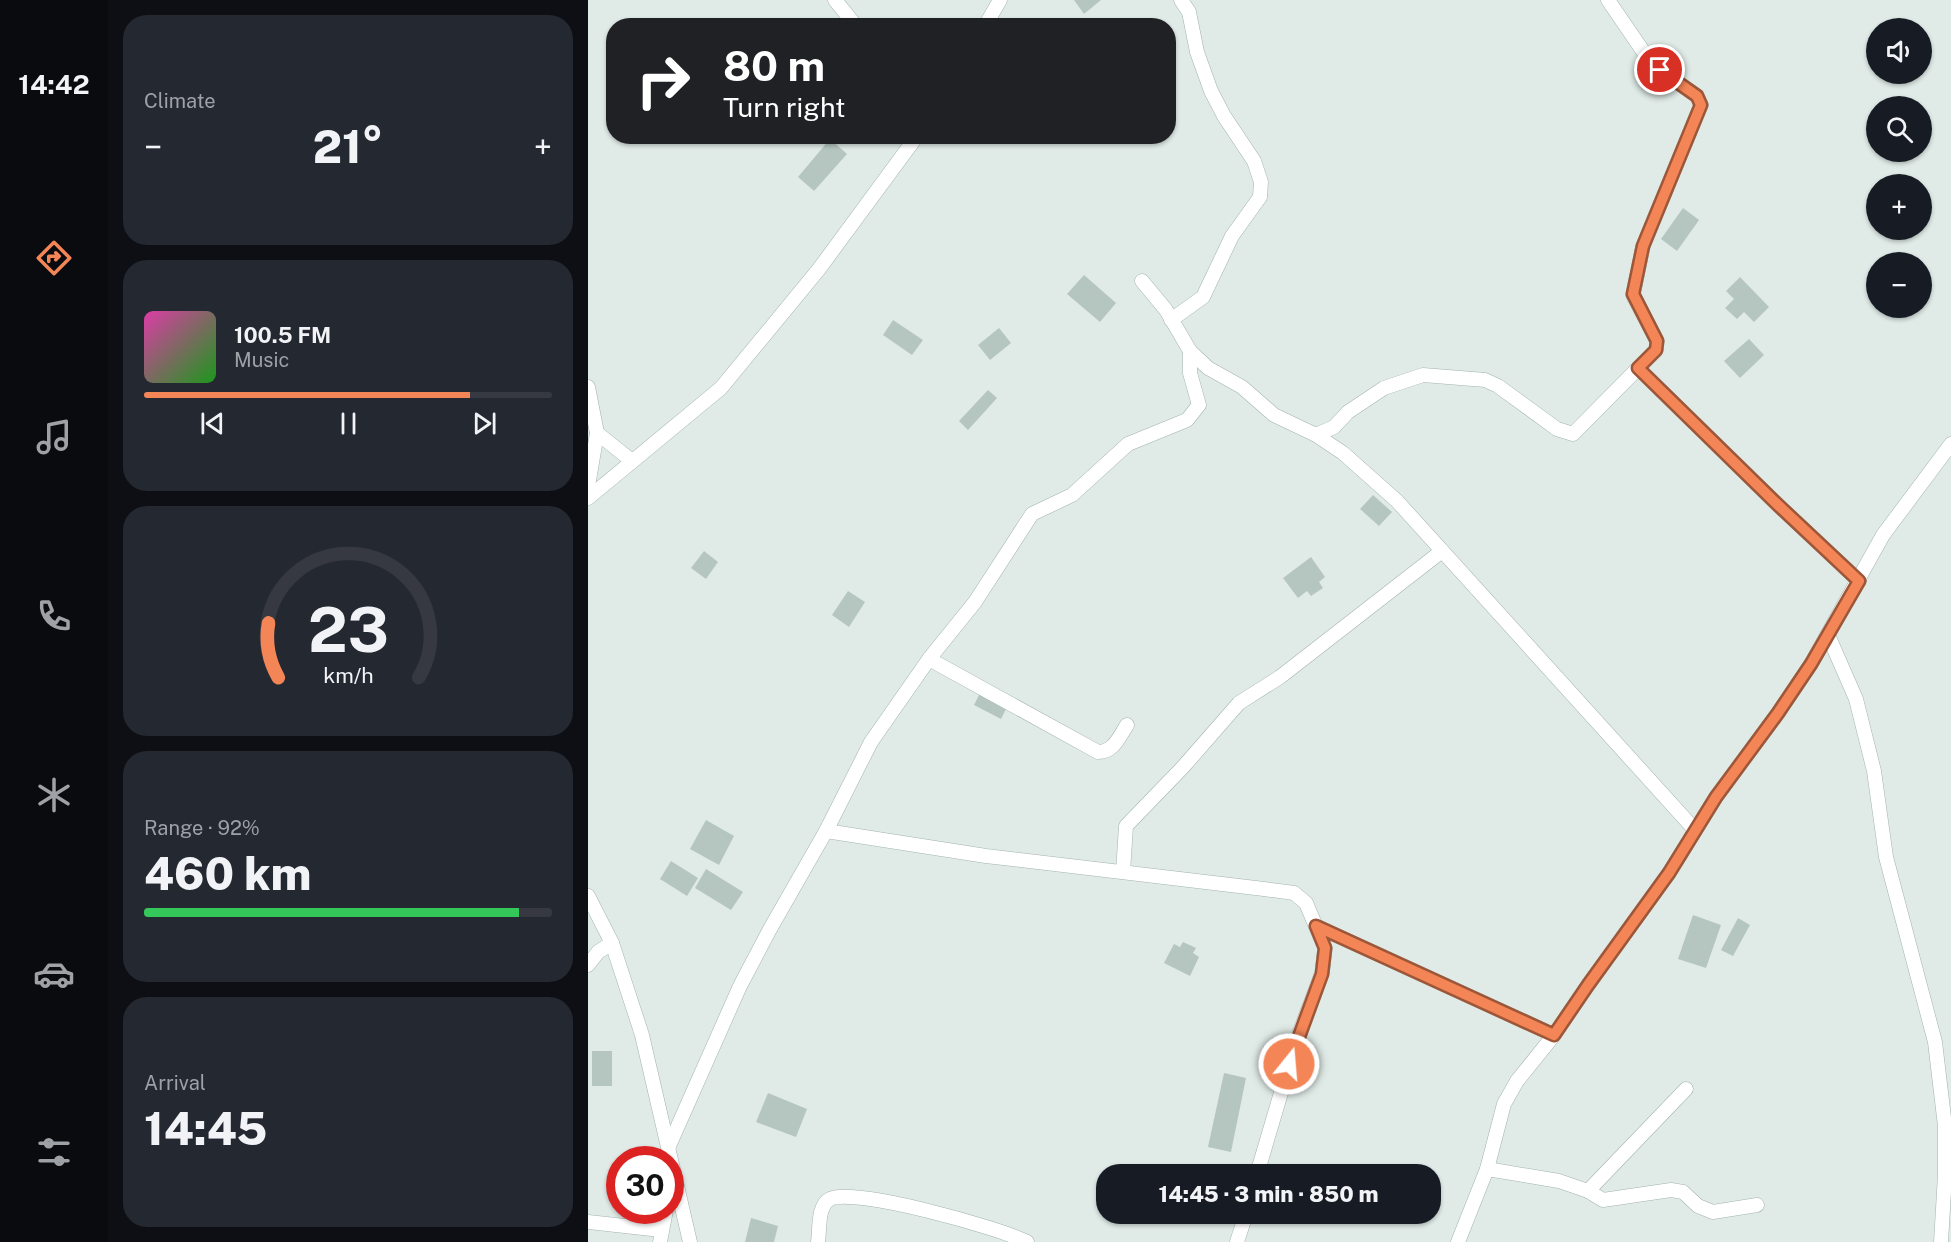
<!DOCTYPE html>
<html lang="en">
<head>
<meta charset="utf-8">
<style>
	:root { --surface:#171b24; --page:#242831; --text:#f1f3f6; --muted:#9ea1a6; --line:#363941; --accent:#f38556 }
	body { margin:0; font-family:"Public Sans",sans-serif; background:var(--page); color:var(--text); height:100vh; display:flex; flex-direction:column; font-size:22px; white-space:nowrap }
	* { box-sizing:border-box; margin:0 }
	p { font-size:20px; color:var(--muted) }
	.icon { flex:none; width:33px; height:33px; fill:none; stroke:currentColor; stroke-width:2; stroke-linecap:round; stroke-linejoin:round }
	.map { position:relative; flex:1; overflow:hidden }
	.details { display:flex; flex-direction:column; gap:15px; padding:15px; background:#0d0f14; width:480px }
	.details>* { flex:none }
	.banner { position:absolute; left:18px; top:18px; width:570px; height:126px; border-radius:24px; box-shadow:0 2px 4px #0004; background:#202124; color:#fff; overflow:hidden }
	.tools { position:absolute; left:1278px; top:18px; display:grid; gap:12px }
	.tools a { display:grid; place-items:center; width:66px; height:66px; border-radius:50%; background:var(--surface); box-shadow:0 2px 4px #0004; font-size:30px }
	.speed { position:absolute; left:18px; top:1146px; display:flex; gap:12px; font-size:30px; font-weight:700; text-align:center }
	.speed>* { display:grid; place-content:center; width:78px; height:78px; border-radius:50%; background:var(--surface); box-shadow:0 2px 4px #0004; line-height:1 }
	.speed .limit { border:9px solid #d22; background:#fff; color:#111 }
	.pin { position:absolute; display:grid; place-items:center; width:51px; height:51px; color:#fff; margin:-26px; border:3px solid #fff; border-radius:50%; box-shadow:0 2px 6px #0007 }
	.me { position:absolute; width:66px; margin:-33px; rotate:17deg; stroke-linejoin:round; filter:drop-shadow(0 0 4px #0008) }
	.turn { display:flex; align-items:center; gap:21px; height:126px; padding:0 18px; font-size:27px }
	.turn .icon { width:78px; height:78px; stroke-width:2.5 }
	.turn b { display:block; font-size:42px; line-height:51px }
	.big { font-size:45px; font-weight:800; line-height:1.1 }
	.details .card { flex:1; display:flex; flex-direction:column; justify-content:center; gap:9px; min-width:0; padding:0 21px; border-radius:24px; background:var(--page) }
	.details .dial { align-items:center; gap:0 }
	.dial svg { height:156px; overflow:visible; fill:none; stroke:var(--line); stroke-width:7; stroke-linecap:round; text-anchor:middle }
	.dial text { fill:var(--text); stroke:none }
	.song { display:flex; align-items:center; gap:18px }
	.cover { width:72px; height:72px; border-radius:9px; background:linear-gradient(135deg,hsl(320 70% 55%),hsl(120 70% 35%)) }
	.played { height:6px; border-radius:3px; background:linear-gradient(90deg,var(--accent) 80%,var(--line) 80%) }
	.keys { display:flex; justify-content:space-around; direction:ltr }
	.heat { display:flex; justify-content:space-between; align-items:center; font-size:33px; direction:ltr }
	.charge { height:9px; border-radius:4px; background:linear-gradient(90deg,#34c759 92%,var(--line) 0) }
	.trip { position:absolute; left:508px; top:1164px; width:345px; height:60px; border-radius:24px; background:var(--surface); box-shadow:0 2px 4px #0004; font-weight:800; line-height:60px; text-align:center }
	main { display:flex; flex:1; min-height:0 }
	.tab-bar { display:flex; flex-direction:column; width:108px; justify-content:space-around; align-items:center; background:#090b0e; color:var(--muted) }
	.tab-bar .icon { width:42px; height:42px }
	.tab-bar .current { color:var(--accent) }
	.tab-bar b { font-size:27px; color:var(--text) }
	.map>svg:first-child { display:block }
</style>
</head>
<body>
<main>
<nav class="tab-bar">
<b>14:42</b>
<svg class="icon current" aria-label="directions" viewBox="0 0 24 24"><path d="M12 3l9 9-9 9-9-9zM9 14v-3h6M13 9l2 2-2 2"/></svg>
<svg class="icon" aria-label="music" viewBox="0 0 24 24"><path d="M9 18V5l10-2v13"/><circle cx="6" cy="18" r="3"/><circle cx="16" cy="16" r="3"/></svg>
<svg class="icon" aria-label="phone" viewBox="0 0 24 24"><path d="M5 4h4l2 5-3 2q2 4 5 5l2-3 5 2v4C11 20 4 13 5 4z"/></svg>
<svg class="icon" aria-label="climate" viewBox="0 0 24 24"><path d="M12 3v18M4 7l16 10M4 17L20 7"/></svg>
<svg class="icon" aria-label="car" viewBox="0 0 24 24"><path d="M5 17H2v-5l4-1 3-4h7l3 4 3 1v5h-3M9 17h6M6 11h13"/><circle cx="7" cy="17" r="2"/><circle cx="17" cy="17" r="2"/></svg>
<svg class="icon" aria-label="filters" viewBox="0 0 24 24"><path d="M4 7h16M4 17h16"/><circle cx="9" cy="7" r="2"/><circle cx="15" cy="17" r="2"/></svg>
</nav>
<section class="details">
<div class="card"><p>Climate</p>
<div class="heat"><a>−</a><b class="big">21°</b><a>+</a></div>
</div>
<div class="card">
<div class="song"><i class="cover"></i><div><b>100.5 FM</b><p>Music</p></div></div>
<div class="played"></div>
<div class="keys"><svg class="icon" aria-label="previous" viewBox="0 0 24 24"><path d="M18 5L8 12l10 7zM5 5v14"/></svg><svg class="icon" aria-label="pause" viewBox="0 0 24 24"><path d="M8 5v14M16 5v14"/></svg><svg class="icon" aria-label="next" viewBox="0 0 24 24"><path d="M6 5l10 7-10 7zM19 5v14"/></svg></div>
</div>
<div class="card dial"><svg viewBox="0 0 100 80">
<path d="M14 69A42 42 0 1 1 86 69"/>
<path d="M14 69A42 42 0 0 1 9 41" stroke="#f38556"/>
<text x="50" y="56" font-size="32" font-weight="700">23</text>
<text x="50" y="72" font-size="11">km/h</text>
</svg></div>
<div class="card"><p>Range · 92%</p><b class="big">460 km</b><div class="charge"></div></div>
<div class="card"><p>Arrival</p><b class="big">14:45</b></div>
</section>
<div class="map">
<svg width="1363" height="1242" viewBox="0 0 1363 1242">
	<rect width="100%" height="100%" fill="#e0ebe7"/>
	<g fill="#b5c6c0">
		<polygon points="486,0 513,0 496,14"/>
		<polygon points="242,139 259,154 226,191 210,177"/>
		<polygon points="1095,208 1111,220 1089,251 1073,239"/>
		<polygon points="496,275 528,303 512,322 479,294"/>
		<polygon points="1152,277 1181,307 1166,322 1156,312 1149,319 1137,308 1146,299 1138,291"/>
		<polygon points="305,320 335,340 324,355 295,335"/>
		<polygon points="411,328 423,343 402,360 390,345"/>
		<polygon points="1161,339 1176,355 1152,378 1136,361"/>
		<polygon points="400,390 409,398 380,430 371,421"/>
		<polygon points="785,495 804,512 791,526 772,509"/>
		<polygon points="116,551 130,562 118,579 103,568"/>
		<polygon points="723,557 737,577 731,582 735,588 723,596 719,591 710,598 695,578"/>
		<polygon points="260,591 277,602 261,627 244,615"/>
		<polygon points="392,693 419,707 413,719 386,705"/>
		<polygon points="118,820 146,836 131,865 102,849"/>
		<polygon points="83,861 110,878 99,896 72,879"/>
		<polygon points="118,869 155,892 143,910 107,888"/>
		<polygon points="1105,915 1133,925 1118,968 1090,959"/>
		<polygon points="1150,918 1162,925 1145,956 1133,950"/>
		<polygon points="595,942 608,948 605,953 611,957 602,976 576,963 586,944 592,947"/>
		<rect x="4" y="1051" width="20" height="35"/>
		<polygon points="636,1073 658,1078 643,1152 620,1147"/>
		<polygon points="180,1093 219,1109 208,1137 168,1122"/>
		<polygon points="163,1218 190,1226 186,1242 157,1242"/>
	</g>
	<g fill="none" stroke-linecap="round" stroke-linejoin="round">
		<defs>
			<g id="minor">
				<polyline points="247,0 268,26"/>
				<polyline points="397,26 412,0"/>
				<polyline points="554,281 578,310 602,351 620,368 654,387 686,415 728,435 746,427 760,412 796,388 835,375 897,380 910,386 969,429 985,434 1068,350 1069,341 1045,295 1055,246 1113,105 1109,96 1072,70 1059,57 1020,0"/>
				<polyline points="583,320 615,297 644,236 672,197 673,182 666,161 636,116 623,91 609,52 601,12 593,0"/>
				<polyline points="1050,368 1190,505 1271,581"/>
				<polyline points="0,387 9,433 0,486"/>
				<polyline points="9,433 44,461"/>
				<polyline points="728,435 755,453 809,501 1107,830"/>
				<polyline points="0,498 133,388 231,269 329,136"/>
				<polyline points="1240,635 1268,699 1286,771 1298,857 1347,1042 1357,1126 1357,1175 1353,1242"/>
				<path d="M341,659l169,93c16,0 21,-15 29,-27"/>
				<polyline points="238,831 398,856 676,889 706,893 718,903 737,948 734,973 708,1042 669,1174"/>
				<polyline points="535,872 538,826 595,767 651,703 692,677 854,551"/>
				<polyline points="0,896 24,943 54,1035 102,1242"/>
				<polyline points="728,926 966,1035"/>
				<polyline points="0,965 10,952 24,943"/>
				<polyline points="81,1146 152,986 182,929 238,831 283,742 341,659 387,602 444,514 484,495 540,444 599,420 611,405 602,373 602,351"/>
				<polyline points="899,1169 971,1181 1000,1191 1015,1200 1083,1190 1095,1192 1110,1206 1125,1212 1169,1205"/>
				<polyline points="1000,1191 1098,1089"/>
				<polyline points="0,1222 73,1230"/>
				<polyline points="72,1242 78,1210"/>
				<path d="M230,1242c2,-12 -1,-36 12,-43 24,-12 170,29 197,43"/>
				<polyline points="649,1242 658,1214"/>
				<polyline points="870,1242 899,1169 916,1104 929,1081 966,1035 1000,985 1081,873 1128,797 1190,713 1223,664 1295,535 1363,444"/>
			</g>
		</defs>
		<use href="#minor" stroke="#a3b3ae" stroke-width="15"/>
		<use href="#minor" stroke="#fff" stroke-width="14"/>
	</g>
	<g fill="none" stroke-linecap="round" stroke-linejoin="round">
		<defs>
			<polyline id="route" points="701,1064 734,974 737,948 728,926 966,1035 1000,985 1081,873 1128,797 1190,713 1223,664 1271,581 1190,505 1050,368 1068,350 1069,341 1045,294 1055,246 1113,105 1109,96 1072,70"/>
		</defs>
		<use href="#route" stroke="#9e5638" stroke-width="15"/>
		<use href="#route" stroke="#f38556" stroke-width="10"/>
	</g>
</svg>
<div class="tools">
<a><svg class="icon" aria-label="sound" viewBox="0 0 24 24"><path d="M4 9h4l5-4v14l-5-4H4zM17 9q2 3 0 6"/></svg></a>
<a><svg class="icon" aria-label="search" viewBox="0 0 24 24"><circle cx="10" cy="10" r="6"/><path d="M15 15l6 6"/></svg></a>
<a>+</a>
<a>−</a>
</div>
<div class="speed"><div class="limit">30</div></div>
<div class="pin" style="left:1072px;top:70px;background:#d93025"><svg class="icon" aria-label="arrive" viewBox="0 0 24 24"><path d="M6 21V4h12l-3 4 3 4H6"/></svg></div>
<svg class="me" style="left:701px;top:1064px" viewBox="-20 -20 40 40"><circle r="17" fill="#f38556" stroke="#fff" stroke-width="3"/><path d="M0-11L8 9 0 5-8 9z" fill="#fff"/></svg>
<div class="trip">14:45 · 3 min · 850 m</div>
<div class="banner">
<div class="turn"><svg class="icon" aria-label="right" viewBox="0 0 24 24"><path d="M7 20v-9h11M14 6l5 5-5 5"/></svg><div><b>80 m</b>Turn right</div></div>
</div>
</div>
</main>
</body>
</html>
